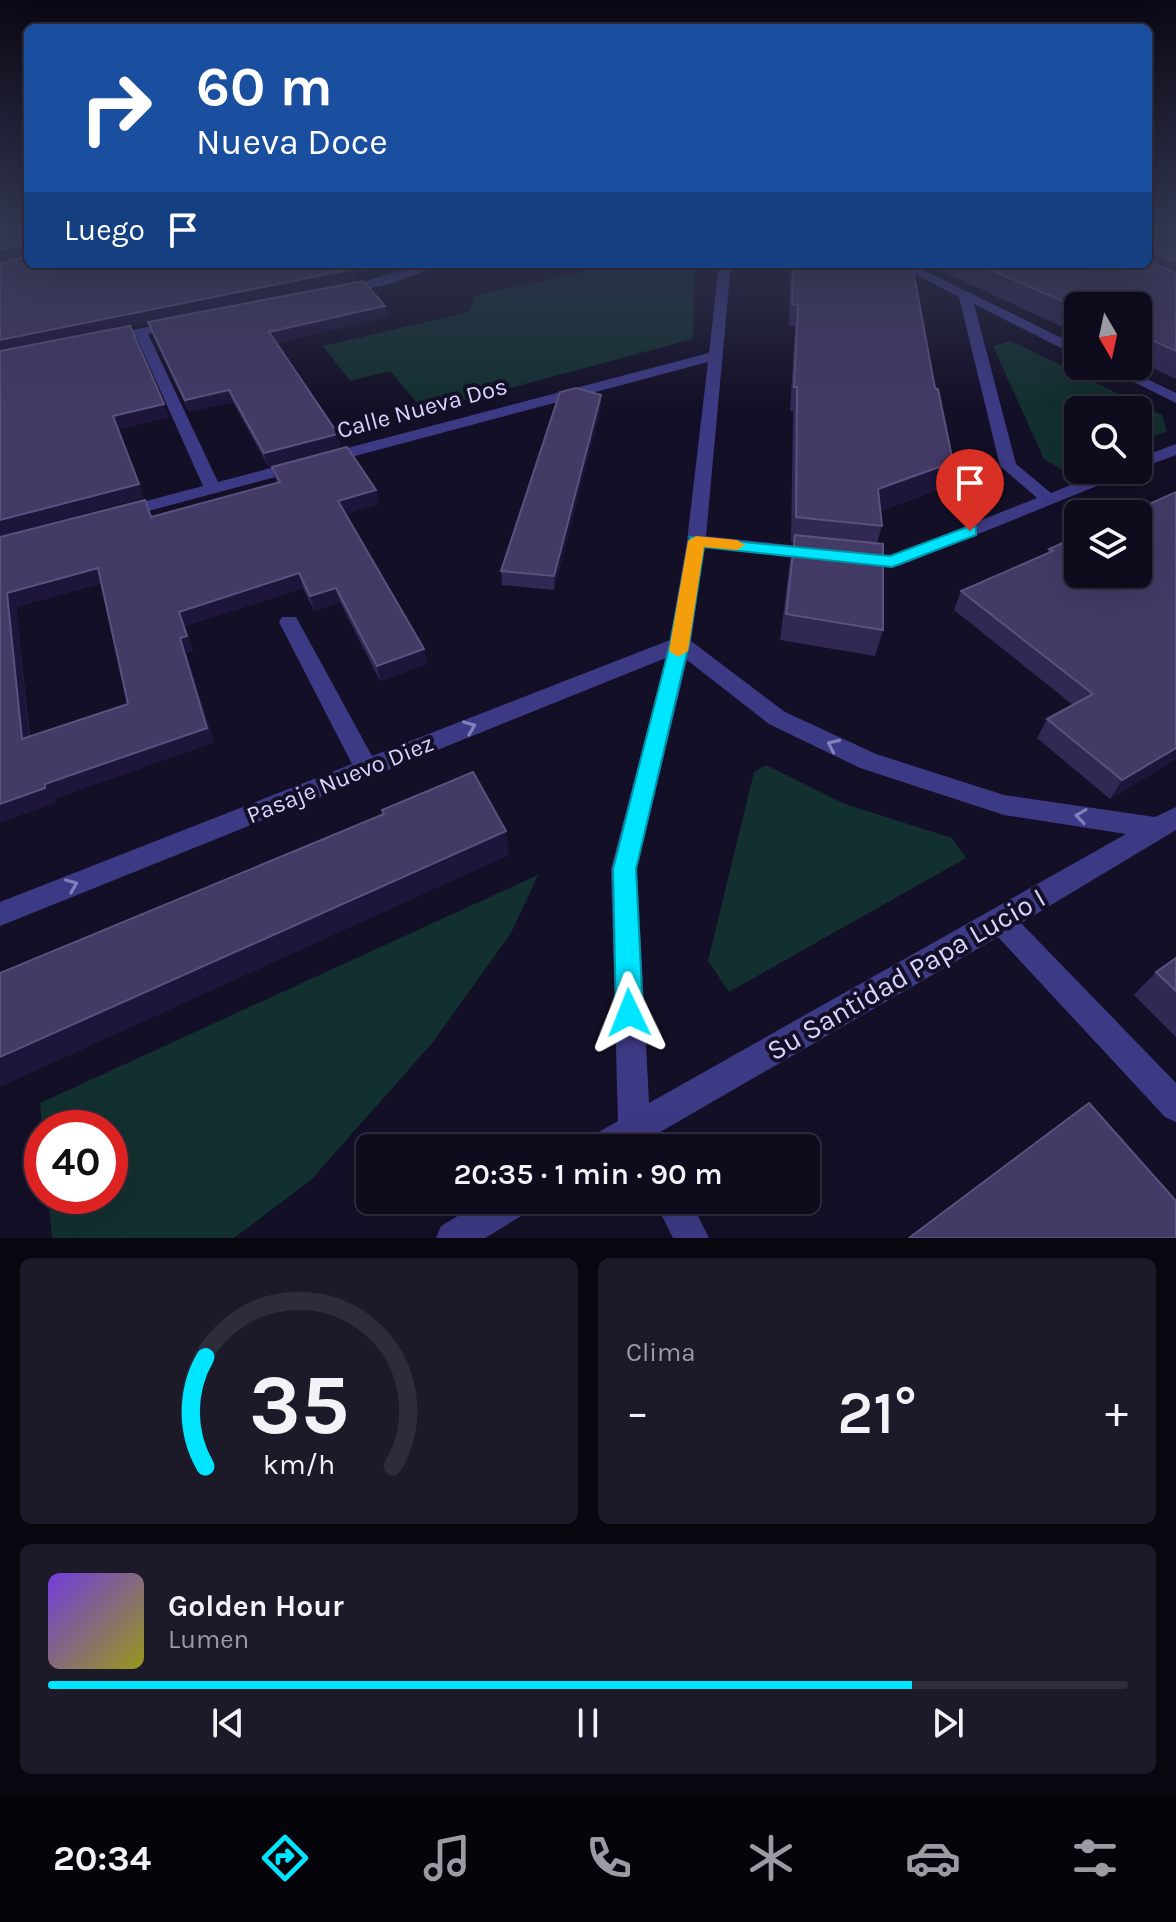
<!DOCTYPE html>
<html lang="es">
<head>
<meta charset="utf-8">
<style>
	:root { --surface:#0e0b1c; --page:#1c1929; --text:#f1f3f6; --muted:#9b9ba3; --line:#2e2b3b; --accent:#00e5ff }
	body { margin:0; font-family:Karla,sans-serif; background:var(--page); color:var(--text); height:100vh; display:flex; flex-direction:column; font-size:30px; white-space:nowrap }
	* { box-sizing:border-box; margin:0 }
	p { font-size:26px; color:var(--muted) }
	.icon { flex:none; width:44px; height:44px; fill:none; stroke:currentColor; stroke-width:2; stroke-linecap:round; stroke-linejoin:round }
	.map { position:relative; height:1238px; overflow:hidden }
	.details { display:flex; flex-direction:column; gap:20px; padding:20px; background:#08060f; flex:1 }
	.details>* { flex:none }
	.banner { position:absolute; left:24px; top:24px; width:1128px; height:244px; border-radius:12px; box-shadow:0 8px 32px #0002,0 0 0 2px var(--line); background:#1a4fa0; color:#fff; overflow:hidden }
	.needle { width:52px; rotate:171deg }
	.fabs { position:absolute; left:1064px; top:292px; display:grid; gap:16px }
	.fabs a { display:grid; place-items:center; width:88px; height:88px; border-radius:12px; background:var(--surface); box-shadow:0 8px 32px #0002,0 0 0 2px var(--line); font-size:40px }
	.speed { position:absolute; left:24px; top:1110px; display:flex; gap:16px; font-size:40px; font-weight:700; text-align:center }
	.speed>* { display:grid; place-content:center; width:104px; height:104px; border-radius:50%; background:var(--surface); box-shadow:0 8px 32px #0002,0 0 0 2px var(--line); line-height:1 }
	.speed .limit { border:12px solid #d22; background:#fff; color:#111 }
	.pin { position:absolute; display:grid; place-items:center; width:68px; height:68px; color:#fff; margin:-82px -34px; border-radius:50% 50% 50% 0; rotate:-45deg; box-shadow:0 0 8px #0007 }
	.pin .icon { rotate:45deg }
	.me { position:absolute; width:88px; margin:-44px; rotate:358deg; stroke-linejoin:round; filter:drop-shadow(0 0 6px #0008) }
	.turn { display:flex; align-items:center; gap:28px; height:168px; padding:0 40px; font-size:36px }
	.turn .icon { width:104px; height:104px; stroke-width:2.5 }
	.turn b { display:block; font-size:56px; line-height:68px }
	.then { display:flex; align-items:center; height:76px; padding:0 40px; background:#0003; gap:16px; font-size:30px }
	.big { font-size:60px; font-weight:600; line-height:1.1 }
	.details .card { flex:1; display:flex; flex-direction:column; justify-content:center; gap:12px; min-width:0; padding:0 28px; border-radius:12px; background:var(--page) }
	.details .dial { align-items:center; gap:0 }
	.dial svg { height:208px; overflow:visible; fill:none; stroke:var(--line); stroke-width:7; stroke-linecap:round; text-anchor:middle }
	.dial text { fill:var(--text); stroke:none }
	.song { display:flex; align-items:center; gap:24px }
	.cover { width:96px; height:96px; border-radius:12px; background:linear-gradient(135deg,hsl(260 70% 55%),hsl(60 70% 35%)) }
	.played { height:8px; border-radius:4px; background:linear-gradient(90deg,var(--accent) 80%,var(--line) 80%) }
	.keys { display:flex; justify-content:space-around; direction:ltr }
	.heat { display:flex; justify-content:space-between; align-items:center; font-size:44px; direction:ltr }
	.details .tiles { flex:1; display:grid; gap:20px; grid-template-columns:1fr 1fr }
	.card:last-child { grid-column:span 2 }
	.trip { position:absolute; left:356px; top:1134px; width:464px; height:80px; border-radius:12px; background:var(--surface); box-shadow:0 8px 32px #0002,0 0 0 2px var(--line); font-weight:600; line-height:80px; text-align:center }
	.tabs { display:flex; height:128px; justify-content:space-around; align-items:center; background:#06040b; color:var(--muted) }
	.tabs .icon { width:56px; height:56px }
	.tabs .current { color:var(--accent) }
	.tabs b { font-size:36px; color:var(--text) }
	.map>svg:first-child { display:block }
</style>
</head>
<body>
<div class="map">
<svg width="1176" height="1238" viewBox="0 0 1176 1238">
	<rect width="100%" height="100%" fill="#130f26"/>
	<g fill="#12302f">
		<polygon points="615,264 695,264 693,339 424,411 390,371 350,381 323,346 469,312 475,296"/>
		<polygon points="1011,341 1162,415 1167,431 1138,443 1138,410 1078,410 1078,467 1066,472 1044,459 993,346"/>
		<polygon points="766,765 845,804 952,838 966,858 729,992 708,961 754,772"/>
		<polygon points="538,875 511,933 433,1042 311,1180 234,1238 52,1238 48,1196 110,1196 110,1128 42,1129 40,1103"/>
	</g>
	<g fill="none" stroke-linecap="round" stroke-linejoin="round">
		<g fill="#3d3a85" fill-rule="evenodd">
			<polygon points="425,264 443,264 390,284 340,294 334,290"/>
			<path d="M719,264h12l-25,272 111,12 9,6 -9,6 -113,-12 -13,93 94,71 91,42 128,41 151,22 21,-10v23l-155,93 155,160v39l-11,-5 -167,-180 -343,198 5,13h-75l5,-11 28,-16 -7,-252 55,-211 -666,268v-24l352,-138 -73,-142 3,-5h14l76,139 298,-116 17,-99 21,-179 -586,156 -9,-5 3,-4 87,-23 -67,-150 -32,5v-6l77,-14v6l-33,7 70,148 491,-129zM687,660l82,64 91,44 144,47 122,19 -477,269 -12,-234z"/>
			<polygon points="896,264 911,264 1078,346 1078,355 1073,354 974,304 1016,464 1051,493 1108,470 1131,470 1129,473 899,566 850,562 848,558 850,554 890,556 1037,498 1000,466 959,297"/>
			<polygon points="1102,366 1120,366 1176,393 1176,403"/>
			<polygon points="1176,444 1176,455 1138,469 1138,458"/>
			<polygon points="484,1200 533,1200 528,1212 485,1238 436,1238 441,1226"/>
			<polygon points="654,1200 690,1200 709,1238 673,1238"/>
		</g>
	</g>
	<g fill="#312854" fill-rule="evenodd">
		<polygon points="28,233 28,264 364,272 354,274 355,281 186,315 385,306 387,317 277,343 338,434 340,447 268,466 233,402 189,412 152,334 148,323 130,327 169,417 118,429 144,498 23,258 0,261"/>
		<polygon points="1148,233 1176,233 1176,379 1138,361 1138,306 1078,306 1078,334 926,264 1148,264"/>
		<polygon points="790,264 912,264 945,487 880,511 882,526 877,543 883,630 875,656 780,640 790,561 794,543 791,542 793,411 790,411 795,327 789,326"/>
		<polygon points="601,395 601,408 554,590 502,585 501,571"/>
		<path d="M272,467l104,23 2,14 -33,10 82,150 -47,17 -40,-79 -26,9 -11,-23 -118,38 8,25 -7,2 28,89 -160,57 1,4 -55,19v-285l151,-20 126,-34zM102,583l26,121 -98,33 -14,-130z"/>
		<polygon points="1176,492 1176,759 1110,799 1037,738 1047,719 1073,705 954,610 961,591 1047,554 1049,549"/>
		<polygon points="1176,958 1176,1037 1134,995 1156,972"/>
	</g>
	<g fill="#1d163a">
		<polygon points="23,246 28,257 0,261 0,249"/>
		<polygon points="348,264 362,264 364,272 354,274 355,281 0,353 0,340"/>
		<polygon points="385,306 387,317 272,344 269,332"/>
		<polygon points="229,390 233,402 189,412 185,400"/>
		<polygon points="601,395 601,408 554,590 554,576"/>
		<polygon points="164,404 169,417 118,429 144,498 0,536 0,520 113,416"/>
		<polygon points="338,434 340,447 268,466 264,453"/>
		<polygon points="953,462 945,487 871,514 878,489"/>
		<polygon points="376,490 378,504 341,515 338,501"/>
		<polygon points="98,568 105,582 16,607 31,753 22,739 7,593"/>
		<polygon points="299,573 303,588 185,626 193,651 186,653 214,742 54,799 55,803 0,822 0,804 45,784 207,728 180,638 179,612"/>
		<polygon points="336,588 340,602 314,611 310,596"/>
		<polygon points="424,649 427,664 380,681 377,666"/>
		<polygon points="1176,748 1176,759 1110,799 1122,780"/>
		<polygon points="506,831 509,855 0,1087 0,1057"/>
	</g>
	<g fill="#433a66" stroke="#5a527e" stroke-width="2" fill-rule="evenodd">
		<polygon points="0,233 28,233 28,251 23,246 0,249"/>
		<polygon points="1148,233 1176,233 1176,261 1148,250"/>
		<polygon points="28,256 28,264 348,264 353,269 0,340 0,263"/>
		<polygon points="1148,262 1176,273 1176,351 1138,334 1138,306 1078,306 1078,308 978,264 1148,264"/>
		<polygon points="793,264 912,264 935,388 938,389 953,462 878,489 882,526 796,517 797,387 794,387 798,305 792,304"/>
		<polygon points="363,281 385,306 269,332 338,434 264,453 229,390 185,400 148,322"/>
		<polygon points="130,326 164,404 113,416 139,484 0,520 0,351"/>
		<polygon points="576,388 601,395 554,576 501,571 560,392"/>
		<path d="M347,447l29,43 -38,11 86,148 -47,17 -41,-78 -26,8 -11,-23 -120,39 8,24 -7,2 27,90 -162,56v4l-45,16v-267l145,-37 6,17 129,-35 -8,-15zM98,568l30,136 -106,35 -15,-146z"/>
		<polygon points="1176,492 1176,748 1122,780 1047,719 1093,694 961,591 1053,551 1049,549 1078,536 1078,574 1138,574 1138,514 1127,514"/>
		<polygon points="795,535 883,544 883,630 786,614"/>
		<polygon points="473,772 506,831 0,1057 0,973 384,814 382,810"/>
		<polygon points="1176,958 1176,991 1156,972"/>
		<polygon points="1089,1103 1176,1201 1176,1238 909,1238"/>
	</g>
	<defs><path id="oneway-chevron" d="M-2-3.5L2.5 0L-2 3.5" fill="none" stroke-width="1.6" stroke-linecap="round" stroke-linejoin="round" transform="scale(2)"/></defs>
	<g stroke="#837fbc">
		<use href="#oneway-chevron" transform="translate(470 727) rotate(-22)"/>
		<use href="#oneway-chevron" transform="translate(833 745) rotate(-155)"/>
		<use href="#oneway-chevron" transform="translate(1081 816) rotate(-172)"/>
		<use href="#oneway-chevron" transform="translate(72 885) rotate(-22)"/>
	</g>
	<linearGradient id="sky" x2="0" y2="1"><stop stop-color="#0a0815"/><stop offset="0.57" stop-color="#333752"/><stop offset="1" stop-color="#333752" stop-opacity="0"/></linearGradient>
	<rect width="1176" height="406" fill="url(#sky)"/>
	<polygon fill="#00e5ff" stroke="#0095a6" stroke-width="2" points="970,526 976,527 976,535 892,567 704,547 689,644 636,869 643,1013 639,1022 629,1026 620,1022 616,1013 613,869 670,644 690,537 890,556"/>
	<polygon fill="#f59e0b" points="696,536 737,540 745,545 737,550 704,547 688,651 678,657 669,651 688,541"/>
	<g text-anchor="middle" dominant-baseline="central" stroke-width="8" stroke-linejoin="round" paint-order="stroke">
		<g font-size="24" fill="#d9d4ff" stroke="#130f26">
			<text transform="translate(422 408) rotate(-15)">Calle Nueva Dos</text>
			<text transform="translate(340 779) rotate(-22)">Pasaje Nuevo Diez</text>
		</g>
		<g font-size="28" fill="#d9d4ff" stroke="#130f26">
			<text transform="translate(906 974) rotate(-30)">Su Santidad Papa Lucio I</text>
		</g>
	</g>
</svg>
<div class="fabs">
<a><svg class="needle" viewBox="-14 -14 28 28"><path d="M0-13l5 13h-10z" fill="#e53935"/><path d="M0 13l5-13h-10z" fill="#9b9ba3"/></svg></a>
<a><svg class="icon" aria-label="search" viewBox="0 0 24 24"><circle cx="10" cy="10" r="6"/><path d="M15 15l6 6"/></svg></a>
<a><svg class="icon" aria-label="layers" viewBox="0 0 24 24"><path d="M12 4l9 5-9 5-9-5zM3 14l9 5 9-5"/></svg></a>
</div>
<div class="speed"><div class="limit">40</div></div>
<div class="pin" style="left:970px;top:531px;background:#d93025"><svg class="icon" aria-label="arrive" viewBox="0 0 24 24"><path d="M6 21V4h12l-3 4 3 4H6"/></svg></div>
<svg class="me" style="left:629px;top:1013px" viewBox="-20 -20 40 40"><path d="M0-17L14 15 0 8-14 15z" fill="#00e5ff" stroke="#fff" stroke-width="4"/></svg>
<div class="trip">20:35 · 1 min · 90 m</div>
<div class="banner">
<div class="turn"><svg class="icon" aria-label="right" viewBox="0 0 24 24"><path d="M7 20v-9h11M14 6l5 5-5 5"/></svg><div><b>60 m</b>Nueva Doce</div></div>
<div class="then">Luego<svg class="icon" aria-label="arrive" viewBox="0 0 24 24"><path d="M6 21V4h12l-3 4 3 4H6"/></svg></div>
</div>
</div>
<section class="details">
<div class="tiles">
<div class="card dial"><svg viewBox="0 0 100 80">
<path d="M14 69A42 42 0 1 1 86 69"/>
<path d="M14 69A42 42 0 0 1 14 27" stroke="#00e5ff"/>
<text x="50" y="56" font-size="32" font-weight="700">35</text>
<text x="50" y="72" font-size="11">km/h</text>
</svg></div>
<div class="card"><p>Clima</p>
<div class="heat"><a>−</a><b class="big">21°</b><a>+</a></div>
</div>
<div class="card">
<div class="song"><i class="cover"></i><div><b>Golden Hour</b><p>Lumen</p></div></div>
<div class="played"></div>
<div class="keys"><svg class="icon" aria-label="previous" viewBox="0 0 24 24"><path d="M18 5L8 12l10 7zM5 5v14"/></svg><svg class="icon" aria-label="pause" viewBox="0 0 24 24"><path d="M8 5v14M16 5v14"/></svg><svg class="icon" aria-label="next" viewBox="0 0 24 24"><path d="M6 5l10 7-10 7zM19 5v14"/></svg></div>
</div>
</div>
</section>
<nav class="tabs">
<b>20:34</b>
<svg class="icon current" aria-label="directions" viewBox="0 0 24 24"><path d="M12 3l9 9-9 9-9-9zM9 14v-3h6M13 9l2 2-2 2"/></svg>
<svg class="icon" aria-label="music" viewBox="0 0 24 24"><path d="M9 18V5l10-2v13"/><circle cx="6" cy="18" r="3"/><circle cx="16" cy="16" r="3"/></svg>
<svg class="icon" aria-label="phone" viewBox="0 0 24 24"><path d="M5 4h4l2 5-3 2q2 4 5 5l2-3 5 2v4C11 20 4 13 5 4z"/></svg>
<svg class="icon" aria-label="climate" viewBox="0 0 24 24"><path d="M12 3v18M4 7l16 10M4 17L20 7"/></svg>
<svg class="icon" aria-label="car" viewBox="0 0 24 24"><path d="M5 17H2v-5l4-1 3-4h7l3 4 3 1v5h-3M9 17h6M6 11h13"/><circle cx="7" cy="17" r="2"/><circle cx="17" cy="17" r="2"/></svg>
<svg class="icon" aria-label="filters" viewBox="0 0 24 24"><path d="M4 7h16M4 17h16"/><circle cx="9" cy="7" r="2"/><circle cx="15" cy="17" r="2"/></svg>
</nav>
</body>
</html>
